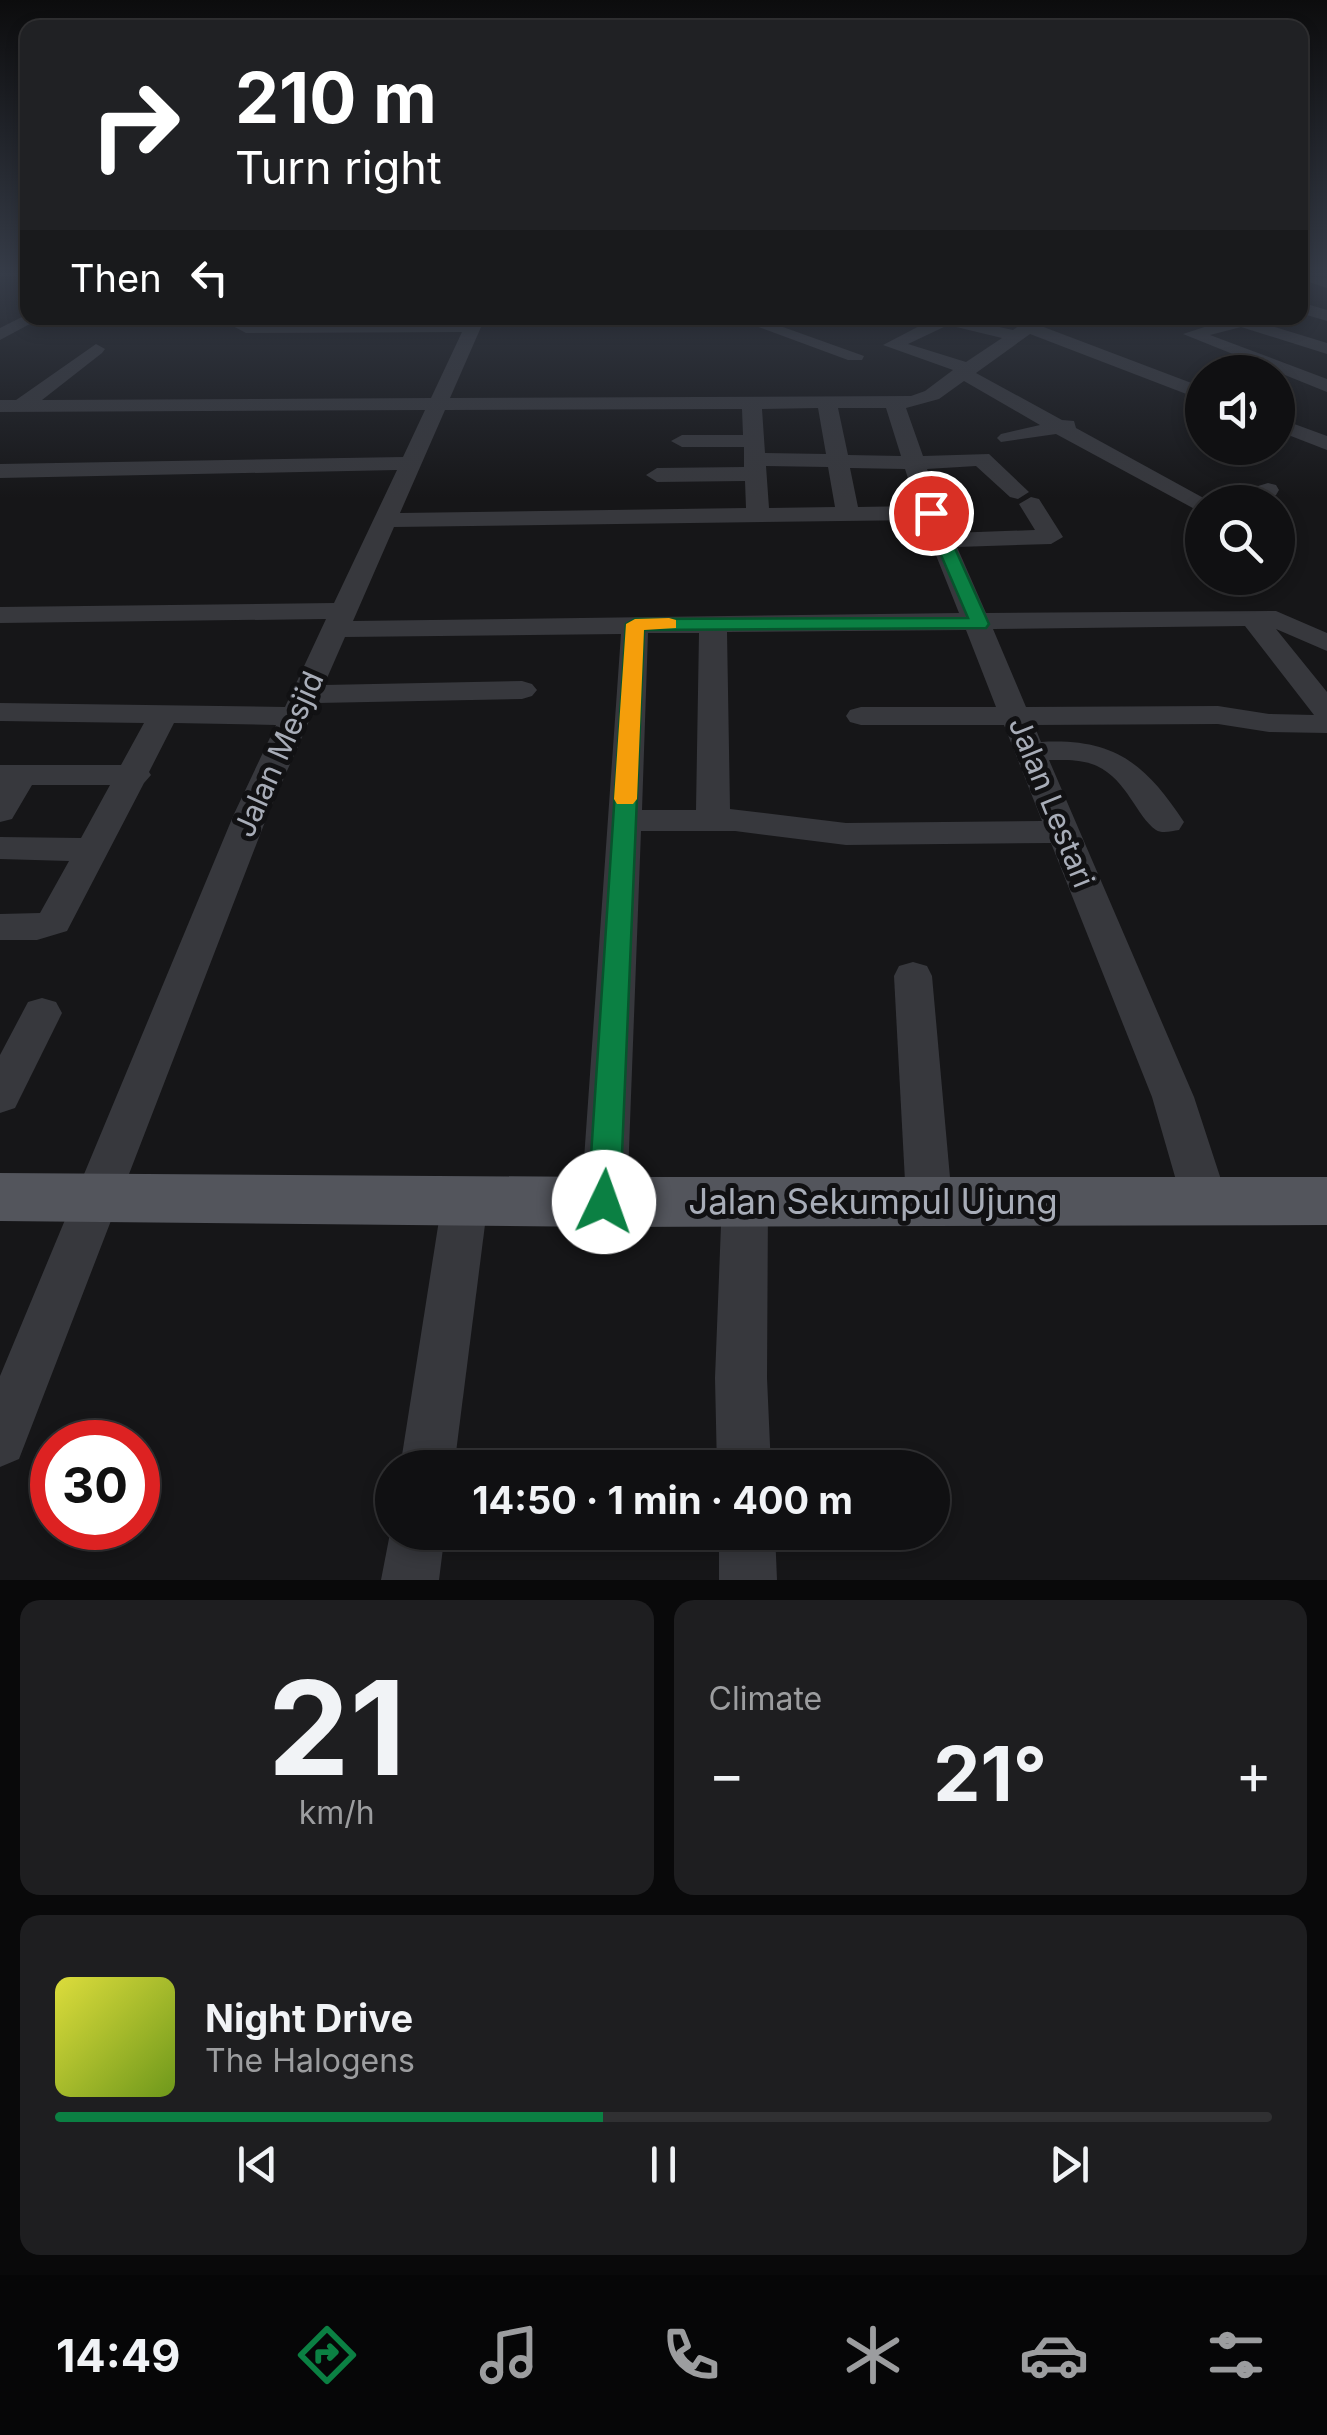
<!DOCTYPE html>
<html lang="en">
<head>
<meta charset="utf-8">
<style>
	:root { --surface:#101012; --page:#1e1e20; --text:#f1f3f6; --muted:#9c9d9f; --line:#303032; --accent:#0b8043 }
	body { margin:0; font-family:Inter,sans-serif; background:var(--page); color:var(--text); height:100vh; display:flex; flex-direction:column; font-size:38px; white-space:nowrap }
	* { box-sizing:border-box; margin:0 }
	p { font-size:32px; color:var(--muted) }
	.icon { flex:none; width:55px; height:55px; fill:none; stroke:currentColor; stroke-width:2; stroke-linecap:round; stroke-linejoin:round }
	.map { position:relative; height:1580px; overflow:hidden }
	.panel { display:flex; flex-direction:column; gap:20px; padding:20px; background:#09090a; flex:1 }
	.panel>* { flex:none }
	.top-card { position:absolute; left:20px; top:20px; width:1288px; height:305px; border-radius:20px; box-shadow:0 5px 15px #0003,0 0 0 2px var(--line); background:#202124; color:#fff; overflow:hidden }
	.buttons { position:absolute; left:1185px; top:355px; display:grid; gap:20px }
	.buttons a { display:grid; place-items:center; width:110px; height:110px; border-radius:50%; background:var(--surface); box-shadow:0 5px 15px #0003,0 0 0 2px var(--line); font-size:50px }
	.speed { position:absolute; left:30px; top:1420px; display:flex; gap:20px; font-size:50px; font-weight:700; text-align:center }
	.speed>* { display:grid; place-content:center; width:130px; height:130px; border-radius:50%; background:var(--surface); box-shadow:0 5px 15px #0003,0 0 0 2px var(--line); line-height:1 }
	.speed .limit { border:15px solid #d22; background:#fff; color:#111 }
	.pin { position:absolute; display:grid; place-items:center; width:85px; height:85px; color:#fff; margin:-42px; border:5px solid #fff; border-radius:50%; box-shadow:0 2px 10px #0007 }
	.me { position:absolute; width:110px; margin:-55px; rotate:3deg; stroke-linejoin:round; filter:drop-shadow(0 0 8px #0008) }
	.turn { display:flex; align-items:center; gap:35px; height:210px; padding:0 50px; font-size:45px }
	.turn .icon { width:130px; height:130px; stroke-width:2.5 }
	.turn b { display:block; font-size:70px; line-height:85px }
	.then { display:flex; align-items:center; height:95px; padding:0 50px; background:#0003; gap:20px; font-size:38px }
	.big { font-size:75px; font-weight:700; line-height:1.1 }
	.panel .widget { flex:1; display:flex; flex-direction:column; justify-content:center; gap:15px; min-width:0; padding:0 35px; border-radius:20px; background:var(--page) }
	.panel .dial { align-items:center; gap:0 }
	.dial b { font-size:130px; line-height:1 }
	.song { display:flex; align-items:center; gap:30px }
	.cover { width:120px; height:120px; border-radius:15px; background:linear-gradient(135deg,hsl(60 70% 55%),hsl(80 70% 35%)) }
	.played { height:10px; border-radius:5px; background:linear-gradient(90deg,var(--accent) 45%,var(--line) 45%) }
	.keys { display:flex; justify-content:space-around; direction:ltr }
	.heat { display:flex; justify-content:space-between; align-items:center; font-size:55px; direction:ltr }
	.panel .tiles { flex:1; display:grid; gap:20px; grid-template-columns:1fr 1fr }
	.widget:last-child { grid-column:span 2 }
	.trip { position:absolute; left:375px; top:1450px; width:575px; height:100px; border-radius:50px; background:var(--surface); box-shadow:0 5px 15px #0003,0 0 0 2px var(--line); font-weight:700; line-height:100px; text-align:center }
	.tabs { display:flex; height:160px; justify-content:space-around; align-items:center; background:#060607; color:var(--muted) }
	.tabs .icon { width:70px; height:70px }
	.tabs .selected { color:var(--accent) }
	.tabs b { font-size:45px; color:var(--text) }
	.map>svg:first-child { display:block }
</style>
</head>
<body>
<div class="map">
<svg width="1327" height="1580" viewBox="0 0 1327 1580">
	<rect width="100%" height="100%" fill="#161618"/>
	<g fill="none" stroke-linecap="round" stroke-linejoin="round">
		<polyline stroke="#3d3f44" stroke-width="2.5" stroke-dasharray="2.5 4" stroke-linecap="butt" points="493,321 669,324"/>
		<g fill="#37383d" fill-rule="evenodd">
			<polygon points="1300,276 1327,278 1327,288 1300,279"/>
			<polygon points="1300,302 1327,310 1327,321 1300,313"/>
			<polygon points="28,314 28,318 41,318 0,340 0,328"/>
			<path d="M218,318h21l10,5 218,-1 2,-4h16l-35,80 461,-2 14,-5 28,-21 -70,-25 48,-25 -1,-2h29l54,12 17,-12h19l-8,8 161,61v13l-172,-66 -54,39 86,47 12,1 2,7 133,73 59,-18 8,2 3,5 -3,5 -30,7h-44v11l-146,-79 -55,8 -4,-4 4,-4 39,-9 -76,-44 -25,18 -33,9 17,48 66,-2 40,38 -11,7 -8,-2 -34,-31 -49,3 24,64 84,-3 -16,-26 12,-7 8,2 24,38 -12,7 -94,3 29,66 290,-2 51,22v18l-51,-22 51,63v41l-58,-1 -51,-8 -184,1 7,17c73,-4 104,21 143,80l-5,8c-7,1 -17,4 -23,0 -20,-14 -28,-49 -59,-64 -15,-7 -32,-6 -48,-6l145,337 34,104 -7,14 -16,6 -16,-6 -7,-14 -30,-104 -101,-254 -205,2 -111,-14h-94l-14,371 -7,14 -16,6 -16,-6 -7,-14 40,-568 -276,3 -21,48 198,-4 10,3 5,6 -5,6 -10,3 -205,4 -49,111 -249,645 -19,8v-91l234,-562 42,-89 -102,-2 -25,49 2,3 -7,8 -77,148 -30,9h-37v-26l40,-1 29,-52 -69,-2v-22l81,1 29,-53h-78l-20,34 -12,3v-57h121l23,-42 -144,-2v-18l285,4 41,-88 -326,4v-16l334,-4 63,-133 -397,8v-14l403,-7 22,-47 -425,2v-12h16l80,-56 9,5 -3,4 -60,47 389,-2 31,-66 -216,1zM948,325l54,13 -36,24 -58,-18zM818,408l8,46 -61,-1 -3,-44zM838,408h48l15,48 -53,-1zM742,409l1,26h-61l-11,6 11,6h62v20l-87,1 -11,7 11,7 88,-1 1,27 -346,5 45,-103zM766,466l62,1 7,40 -66,1zM850,468l55,1 12,37 -59,1zM922,520l37,93 -606,8 41,-94zM1245,626l69,89 -45,-1 -51,-8 -192,1 -33,-78zM966,630l30,77h-135l-11,3 -4,6 4,6 11,3h143l38,96 -196,2 -116,-14 -3,-177zM648,633h51l-3,177h-54z"/>
			<polygon points="734,318 758,318 864,356 862,360 848,360"/>
			<polygon points="1221,318 1245,318 1327,343 1327,354 1241,327 1210,335 1327,379 1327,392 1183,334 1223,321"/>
			<polygon points="1278,418 1327,436 1327,450 1278,431"/>
			<polygon points="913,962 927,966 932,976 952,1200 945,1214 929,1220 913,1214 906,1200 894,976 899,966"/>
			<polygon points="42,998 56,1002 62,1013 15,1108 0,1113 0,1055 28,1002"/>
			<polygon points="745,1180 761,1186 768,1200 767,1378 771,1468 717,1468 715,1378 722,1200 729,1186"/>
			<polygon points="465,1181 481,1187 488,1201 454,1468 400,1468 442,1201 449,1187"/>
			<polygon points="392,1523 392,1532 445,1532 439,1580 381,1580"/>
			<polygon points="719,1532 775,1532 777,1580 719,1580"/>
		</g>
		<polygon fill="#53555c" fill-rule="evenodd" points="0,1173 604,1177 1327,1177 1327,1225 604,1227 0,1221"/>
	</g>
	<linearGradient id="sky" x2="0" y2="1"><stop stop-color="#0c0c0d"/><stop offset="0.55" stop-color="#363c48"/><stop offset="1" stop-color="#363c48" stop-opacity="0"/></linearGradient>
	<rect width="1327" height="498" fill="url(#sky)"/>
	<polygon fill="#0b8043" stroke="#07532c" stroke-width="2.5" points="931,508 939,513 989,624 986,628 644,630 620,1202 615,1212 604,1216 592,1212 588,1202 626,624 635,619 968,618 923,513"/>
	<polygon fill="#f59e0b" points="669,618 676,620 676,628 644,630 637,799 633,804 617,804 614,799 626,624 635,619"/>
	<g text-anchor="middle" dominant-baseline="central" stroke-width="10" stroke-linejoin="round" paint-order="stroke">
		<g font-size="30" fill="#a8adb8" stroke="#111113">
			<text transform="translate(278 754) rotate(-66)">Jalan Mesjid</text>
			<text transform="translate(1052 802) rotate(68)">Jalan Lestari</text>
		</g>
		<g font-size="35" fill="#a8adb8" stroke="#111113">
			<text x="873" y="1201">Jalan Sekumpul Ujung</text>
		</g>
	</g>
</svg>
<div class="buttons">
<a><svg class="icon" aria-label="sound" viewBox="0 0 24 24"><path d="M4 9h4l5-4v14l-5-4H4zM17 9q2 3 0 6"/></svg></a>
<a><svg class="icon" aria-label="search" viewBox="0 0 24 24"><circle cx="10" cy="10" r="6"/><path d="M15 15l6 6"/></svg></a>
</div>
<div class="speed"><div class="limit">30</div></div>
<div class="pin" style="left:931px;top:513px;background:#d93025"><svg class="icon" aria-label="arrive" viewBox="0 0 24 24"><path d="M6 21V4h12l-3 4 3 4H6"/></svg></div>
<svg class="me" style="left:604px;top:1202px" viewBox="-20 -20 40 40"><circle r="19" fill="#fff"/><path d="M0-13L10 11 0 6-10 11z" fill="#0b8043"/></svg>
<div class="trip">14:50 · 1 min · 400 m</div>
<div class="top-card">
<div class="turn"><svg class="icon" aria-label="right" viewBox="0 0 24 24"><path d="M7 20v-9h11M14 6l5 5-5 5"/></svg><div><b>210 m</b>Turn right</div></div>
<div class="then">Then<svg class="icon" aria-label="left" viewBox="0 0 24 24"><path d="M17 20v-9H6M10 6l-5 5 5 5"/></svg></div>
</div>
</div>
<section class="panel">
<div class="tiles">
<div class="widget dial"><b>21</b><p>km/h</p></div>
<div class="widget"><p>Climate</p>
<div class="heat"><a>−</a><b class="big">21°</b><a>+</a></div>
</div>
<div class="widget">
<div class="song"><i class="cover"></i><div><b>Night Drive</b><p>The Halogens</p></div></div>
<div class="played"></div>
<div class="keys"><svg class="icon" aria-label="previous" viewBox="0 0 24 24"><path d="M18 5L8 12l10 7zM5 5v14"/></svg><svg class="icon" aria-label="pause" viewBox="0 0 24 24"><path d="M8 5v14M16 5v14"/></svg><svg class="icon" aria-label="next" viewBox="0 0 24 24"><path d="M6 5l10 7-10 7zM19 5v14"/></svg></div>
</div>
</div>
</section>
<nav class="tabs">
<b>14:49</b>
<svg class="icon selected" aria-label="directions" viewBox="0 0 24 24"><path d="M12 3l9 9-9 9-9-9zM9 14v-3h6M13 9l2 2-2 2"/></svg>
<svg class="icon" aria-label="music" viewBox="0 0 24 24"><path d="M9 18V5l10-2v13"/><circle cx="6" cy="18" r="3"/><circle cx="16" cy="16" r="3"/></svg>
<svg class="icon" aria-label="phone" viewBox="0 0 24 24"><path d="M5 4h4l2 5-3 2q2 4 5 5l2-3 5 2v4C11 20 4 13 5 4z"/></svg>
<svg class="icon" aria-label="climate" viewBox="0 0 24 24"><path d="M12 3v18M4 7l16 10M4 17L20 7"/></svg>
<svg class="icon" aria-label="car" viewBox="0 0 24 24"><path d="M5 17H2v-5l4-1 3-4h7l3 4 3 1v5h-3M9 17h6M6 11h13"/><circle cx="7" cy="17" r="2"/><circle cx="17" cy="17" r="2"/></svg>
<svg class="icon" aria-label="filters" viewBox="0 0 24 24"><path d="M4 7h16M4 17h16"/><circle cx="9" cy="7" r="2"/><circle cx="15" cy="17" r="2"/></svg>
</nav>
</body>
</html>
